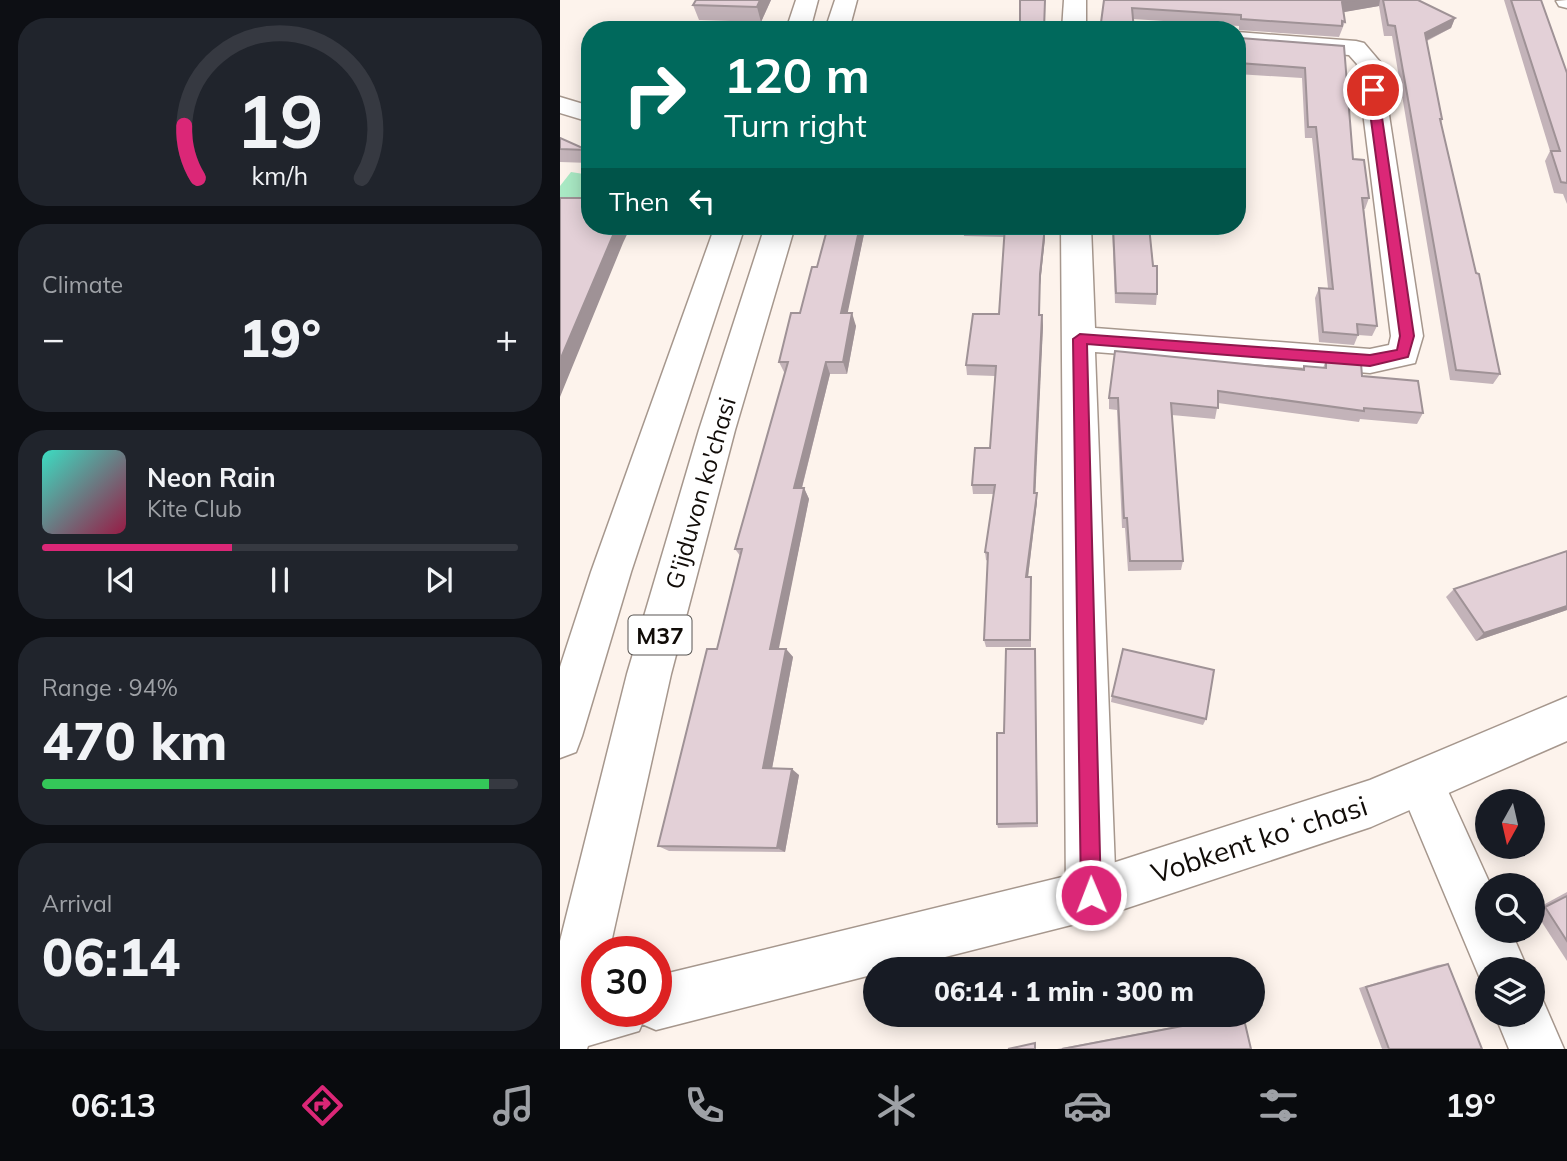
<!DOCTYPE html>
<html lang="en">
<head>
<meta charset="utf-8">
<style>
	:root { --surface:#171b24; --page:#20242c; --text:#f1f3f6; --muted:#9ea1a6; --line:#363941; --accent:#db2777 }
	body { margin:0; font-family:Mulish,sans-serif; background:var(--page); color:var(--text); height:100vh; display:flex; flex-direction:column; font-size:26px; white-space:nowrap }
	* { box-sizing:border-box; margin:0 }
	p { font-size:23px; color:var(--muted) }
	.icon { flex:none; width:38px; height:38px; fill:none; stroke:currentColor; stroke-width:2; stroke-linecap:round; stroke-linejoin:round }
	.map { position:relative; flex:1; overflow:hidden }
	.side { display:flex; flex-direction:column; gap:18px; padding:18px; background:#0d0f14; width:560px }
	.side>* { flex:none }
	.banner { position:absolute; left:21px; top:21px; width:665px; height:214px; border-radius:28px; box-shadow:0 4px 18px #0003; background:#00695c; color:#fff; overflow:hidden }
	.needle { width:46px; rotate:188deg }
	.tools { position:absolute; left:915px; top:789px; display:grid; gap:14px }
	.tools a { display:grid; place-items:center; width:70px; height:70px; border-radius:50%; background:var(--surface); box-shadow:0 4px 18px #0003; font-size:35px }
	.speed { position:absolute; left:21px; top:936px; display:flex; gap:14px; font-size:35px; font-weight:700; text-align:center }
	.speed>* { display:grid; place-content:center; width:91px; height:91px; border-radius:50%; background:var(--surface); box-shadow:0 4px 18px #0003; line-height:1 }
	.speed .limit { border:10px solid #d22; background:#fff; color:#111 }
	.pin { position:absolute; display:grid; place-items:center; width:60px; height:60px; color:#fff; margin:-30px; border:4px solid #fff; border-radius:50%; box-shadow:0 2px 7px #0007 }
	.me { position:absolute; width:77px; margin:-38px; rotate:359deg; stroke-linejoin:round; filter:drop-shadow(0 0 5px #0008) }
	.turn { display:flex; align-items:center; gap:24px; height:147px; padding:0 28px; font-size:32px }
	.turn .icon { width:91px; height:91px; stroke-width:2.5 }
	.turn b { display:block; font-size:49px; line-height:60px }
	.then { display:flex; align-items:center; height:66px; padding:0 28px; background:#0003; gap:14px; font-size:26px }
	.big { font-size:52px; font-weight:800; line-height:1.1 }
	.side .tile { flex:1; display:flex; flex-direction:column; justify-content:center; gap:10px; min-width:0; padding:0 24px; border-radius:28px; background:var(--page) }
	.side .dial { align-items:center; gap:0 }
	.dial svg { height:182px; overflow:visible; fill:none; stroke:var(--line); stroke-width:7; stroke-linecap:round; text-anchor:middle }
	.dial text { fill:var(--text); stroke:none }
	.song { display:flex; align-items:center; gap:21px }
	.cover { width:84px; height:84px; border-radius:10px; background:linear-gradient(135deg,hsl(170 70% 55%),hsl(340 70% 35%)) }
	.played { height:7px; border-radius:4px; background:linear-gradient(90deg,var(--accent) 40%,var(--line) 40%) }
	.keys { display:flex; justify-content:space-around; direction:ltr }
	.heat { display:flex; justify-content:space-between; align-items:center; font-size:38px; direction:ltr }
	.charge { height:10px; border-radius:5px; background:linear-gradient(90deg,#34c759 94%,var(--line) 0) }
	.trip { position:absolute; left:303px; top:957px; width:402px; height:70px; border-radius:35px; background:var(--surface); box-shadow:0 4px 18px #0003; font-weight:800; line-height:70px; text-align:center }
	.menu { display:flex; height:112px; justify-content:space-around; align-items:center; background:#090b0e; color:var(--muted) }
	.menu .icon { width:49px; height:49px }
	.menu .current { color:var(--accent) }
	.menu b { font-size:32px; color:var(--text) }
	main { display:flex; flex:1; min-height:0 }
	.map>svg:first-child { display:block }
</style>
</head>
<body>
<main>
<section class="side">
<div class="tile dial"><svg viewBox="0 0 100 80">
<path d="M14 69A42 42 0 1 1 86 69"/>
<path d="M14 69A42 42 0 0 1 8 46" stroke="#db2777"/>
<text x="50" y="56" font-size="32" font-weight="700">19</text>
<text x="50" y="72" font-size="11">km/h</text>
</svg></div>
<div class="tile"><p>Climate</p>
<div class="heat"><a>−</a><b class="big">19°</b><a>+</a></div>
</div>
<div class="tile">
<div class="song"><i class="cover"></i><div><b>Neon Rain</b><p>Kite Club</p></div></div>
<div class="played"></div>
<div class="keys"><svg class="icon" aria-label="previous" viewBox="0 0 24 24"><path d="M18 5L8 12l10 7zM5 5v14"/></svg><svg class="icon" aria-label="pause" viewBox="0 0 24 24"><path d="M8 5v14M16 5v14"/></svg><svg class="icon" aria-label="next" viewBox="0 0 24 24"><path d="M6 5l10 7-10 7zM19 5v14"/></svg></div>
</div>
<div class="tile"><p>Range · 94%</p><b class="big">470 km</b><div class="charge"></div></div>
<div class="tile"><p>Arrival</p><b class="big">06:14</b></div>
</section>
<div class="map">
<svg width="1007" height="1049" viewBox="0 0 1007 1049">
	<rect width="100%" height="100%" fill="#fdf3ec"/>
	<polygon fill="#a9e9c4" points="11,172 30,175 30,187 20,204 0,203 0,186"/>
	<g fill="none" stroke-linecap="round" stroke-linejoin="round">
		<defs>
			<g id="minor">
				<polygon points="504,0 526,0 526,30 502,30"/>
				<polygon points="1007,0 1007,8 999,6 996,1"/>
				<polygon points="677,32 796,41 804,43 821,63 863,336 855,363 810,373 535,352 556,895 549,913 531,920 513,913 506,895 501,226 531,226 535,328 810,349 829,345 831,336 797,64 789,55 677,46"/>
				<polygon points="0,97 30,106 30,122 0,113"/>
				<polygon points="861,760 877,767 931,886 928,886 928,931 951,931 968,970 928,970 928,990 924,988 838,783 845,767"/>
				<polygon points="973,993 981,996 1004,1049 949,1049 935,1015 973,1015"/>
			</g>
			<g id="major">
				<polygon points="236,0 258,0 250,30 226,30"/>
				<polygon points="275,0 297,0 289,30 265,30"/>
				<polygon points="155,226 185,226 71,572 22,736 16,752 0,758 0,667 31,572"/>
				<polygon points="205,226 235,226 175,430 111,674 49,952 37,952 37,1012 96,1012 96,976 531,870 810,780 1007,697 1007,741 811,827 531,920 334,970 315,970 315,974 96,1030 82,1024 79,1031 28,1046 27,1049 0,1049 0,941 67,674 139,430"/>
			</g>
		</defs>
		<use href="#minor" stroke="#a6978d" stroke-width="3"/>
		<use href="#major" stroke="#a6978d" stroke-width="3"/>
		<use href="#minor" fill="#fff" fill-rule="evenodd"/>
		<use href="#major" fill="#fff" fill-rule="evenodd"/>
	</g>
	<g fill="#c3b3b9">
		<polygon points="211,0 201,22 139,20 133,5"/>
		<polygon points="544,0 858,0 895,18 891,28 867,41 882,119 881,123 940,374 933,384 890,380 832,36 824,36 819,6 783,12 785,22 779,37 679,30 679,26 573,19"/>
		<polygon points="944,0 981,0 1007,73 1007,204 1003,194 994,193 985,161 990,151"/>
		<polygon points="680,38 784,46 793,159 809,198 805,209 804,209 817,326 812,336 798,335 794,345 759,342 755,298 759,288 768,288 752,138 745,138 742,78 677,74 678,49"/>
		<polygon points="0,138 27,150 30,155 30,163 0,162"/>
		<polygon points="268,226 327,226 325,235 304,234 287,313 296,326 287,374 270,374 242,488 244,488 249,499 218,649 226,649 233,657 212,768 239,775 225,852 109,851 98,846 157,649 181,557 175,549 225,374 219,362 240,313 257,267"/>
		<polygon points="403,226 485,226 485,238 480,285 479,315 482,315 483,326 475,476 475,493 477,493 477,502 468,577 471,577 471,647 426,647 424,640 428,561 426,560 425,552 434,494 413,494 412,485 430,448 435,376 407,375 406,365 439,314 444,237 404,236"/>
		<polygon points="552,226 589,226 597,294 596,305 555,303"/>
		<polygon points="766,360 802,376 863,413 857,424 800,419 799,422 658,403 655,419 612,415 623,561 621,570 568,571 565,528 562,528 557,410 549,409 549,398 742,369 744,366 763,368"/>
		<polygon points="894,589 1007,610 916,641 886,597"/>
		<polygon points="475,656 478,827 438,828 437,824 444,733"/>
		<polygon points="552,696 646,719 643,725 551,702"/>
		<polygon points="1007,892 1007,961 974,910"/>
		<polygon points="888,964 922,1049 822,1049 799,988 878,965"/>
		<polygon points="675,1015 683,1015 691,1049 497,1049"/>
	</g>
	<g fill="#9f9296">
		<polygon points="200,0 211,0 201,22 197,7"/>
		<polygon points="796,0 820,0 819,6 779,13 782,2"/>
		<polygon points="895,18 891,28 861,43 865,33"/>
		<polygon points="57,226 71,226 63,243 0,397 0,360"/>
		<polygon points="300,226 302,226 304,234 285,326 281,313"/>
		<polygon points="323,226 327,226 325,235"/>
		<polygon points="485,226 485,238 480,285 479,325 480,274"/>
		<polygon points="292,313 296,326 287,374 283,362"/>
		<polygon points="482,315 483,326 475,502 475,467"/>
		<polygon points="266,362 270,374 239,499 234,488"/>
		<polygon points="244,488 249,499 217,658 210,649"/>
		<polygon points="477,493 477,502 467,585 466,577"/>
		<polygon points="1007,606 1007,610 916,641 924,633"/>
		<polygon points="226,649 233,657 211,774 203,768"/>
		<polygon points="232,769 239,775 225,852 217,848"/>
	</g>
	<g fill="#e3d0d7" stroke="#9f9296" stroke-width="2">
		<polygon points="136,0 200,0 197,7 133,5"/>
		<polygon points="460,0 485,0 484,30 460,30"/>
		<polygon points="544,0 796,0 782,2 785,22 782,21 782,26 681,19 681,15 572,8 574,30 540,30"/>
		<polygon points="823,0 858,0 895,18 865,33 882,119 880,119 916,273 919,274 940,374 896,370 835,26 828,25"/>
		<polygon points="951,0 981,0 1007,73 1007,183 1001,182 991,151 1000,151"/>
		<polygon points="680,38 784,46 793,159 804,160 809,198 802,198 817,326 797,324 798,335 763,332 759,288 773,289 756,127 748,127 745,68 679,63"/>
		<polygon points="0,138 27,150 0,149"/>
		<polygon points="0,198 30,198 30,226 57,226 0,360"/>
		<polygon points="268,226 300,226 281,313 292,313 283,362 266,362 234,488 244,488 210,649 226,649 203,768 232,769 217,848 98,846 147,649 157,649 182,549 175,549 228,362 219,362 231,313 240,313 252,267 257,267"/>
		<polygon points="410,226 485,226 480,274 479,315 482,315 475,467 474,493 477,493 466,577 471,577 470,640 424,640 428,553 425,552 435,485 412,485 415,448 430,448 436,366 406,365 413,314 439,314 445,226"/>
		<polygon points="553,226 589,226 593,266 597,266 597,294 556,293"/>
		<polygon points="555,351 744,370 744,366 766,368 766,360 801,363 802,376 858,381 863,413 804,408 804,411 658,391 658,408 611,403 623,561 570,561 567,518 564,518 558,398 549,398"/>
		<polygon points="1007,551 1007,606 924,633 894,589"/>
		<polygon points="446,649 475,649 477,823 437,824 437,733 444,733"/>
		<polygon points="563,649 654,670 646,719 552,696"/>
		<polygon points="1007,896 1007,941 985,907"/>
		<polygon points="888,964 922,1049 829,1049 806,987"/>
		<polygon points="680,1015 683,1015 691,1049 502,1049"/>
		<polygon points="475,1043 475,1049 448,1049"/>
	</g>
	<polygon fill="#db2777" stroke="#8e194d" stroke-width="2" points="813,87 818,90 854,336 848,357 810,366 527,344 541,895 538,902 531,905 524,902 521,895 513,339 520,334 810,355 837,350 840,336 807,90"/>
	<g text-anchor="middle" dominant-baseline="central" stroke-width="6" stroke-linejoin="round" paint-order="stroke">
		<rect fill="#fff" stroke="#585552" stroke-width="2" x="68.5" y="615.5" width="63" height="39" rx="5"/>
		<g font-size="23" font-weight="bold" fill="#110c08">
			<text x="100" y="635">M37</text>
		</g>
		<g font-size="24" fill="#110c08" stroke="#fff">
			<text transform="translate(140 493) rotate(-74)">G'ijduvon ko'chasi</text>
		</g>
		<g font-size="28" fill="#110c08" stroke="#fff">
			<text transform="translate(699 839) rotate(-18)">Vobkent koʻchasi</text>
		</g>
	</g>
</svg>
<div class="tools">
<a><svg class="needle" viewBox="-14 -14 28 28"><path d="M0-13l5 13h-10z" fill="#e53935"/><path d="M0 13l5-13h-10z" fill="#9ea1a6"/></svg></a>
<a><svg class="icon" aria-label="search" viewBox="0 0 24 24"><circle cx="10" cy="10" r="6"/><path d="M15 15l6 6"/></svg></a>
<a><svg class="icon" aria-label="layers" viewBox="0 0 24 24"><path d="M12 4l9 5-9 5-9-5zM3 14l9 5 9-5"/></svg></a>
</div>
<div class="speed"><div class="limit">30</div></div>
<div class="pin" style="left:813px;top:90px;background:#d93025"><svg class="icon" aria-label="arrive" viewBox="0 0 24 24"><path d="M6 21V4h12l-3 4 3 4H6"/></svg></div>
<svg class="me" style="left:531px;top:895px" viewBox="-20 -20 40 40"><circle r="17" fill="#db2777" stroke="#fff" stroke-width="3"/><path d="M0-11L8 9 0 5-8 9z" fill="#fff"/></svg>
<div class="trip">06:14 · 1 min · 300 m</div>
<div class="banner">
<div class="turn"><svg class="icon" aria-label="right" viewBox="0 0 24 24"><path d="M7 20v-9h11M14 6l5 5-5 5"/></svg><div><b>120 m</b>Turn right</div></div>
<div class="then">Then<svg class="icon" aria-label="left" viewBox="0 0 24 24"><path d="M17 20v-9H6M10 6l-5 5 5 5"/></svg></div>
</div>
</div>
</main>
<nav class="menu">
<b>06:13</b>
<svg class="icon current" aria-label="directions" viewBox="0 0 24 24"><path d="M12 3l9 9-9 9-9-9zM9 14v-3h6M13 9l2 2-2 2"/></svg>
<svg class="icon" aria-label="music" viewBox="0 0 24 24"><path d="M9 18V5l10-2v13"/><circle cx="6" cy="18" r="3"/><circle cx="16" cy="16" r="3"/></svg>
<svg class="icon" aria-label="phone" viewBox="0 0 24 24"><path d="M5 4h4l2 5-3 2q2 4 5 5l2-3 5 2v4C11 20 4 13 5 4z"/></svg>
<svg class="icon" aria-label="climate" viewBox="0 0 24 24"><path d="M12 3v18M4 7l16 10M4 17L20 7"/></svg>
<svg class="icon" aria-label="car" viewBox="0 0 24 24"><path d="M5 17H2v-5l4-1 3-4h7l3 4 3 1v5h-3M9 17h6M6 11h13"/><circle cx="7" cy="17" r="2"/><circle cx="17" cy="17" r="2"/></svg>
<svg class="icon" aria-label="filters" viewBox="0 0 24 24"><path d="M4 7h16M4 17h16"/><circle cx="9" cy="7" r="2"/><circle cx="15" cy="17" r="2"/></svg>
<b>19°</b>
</nav>
</body>
</html>
